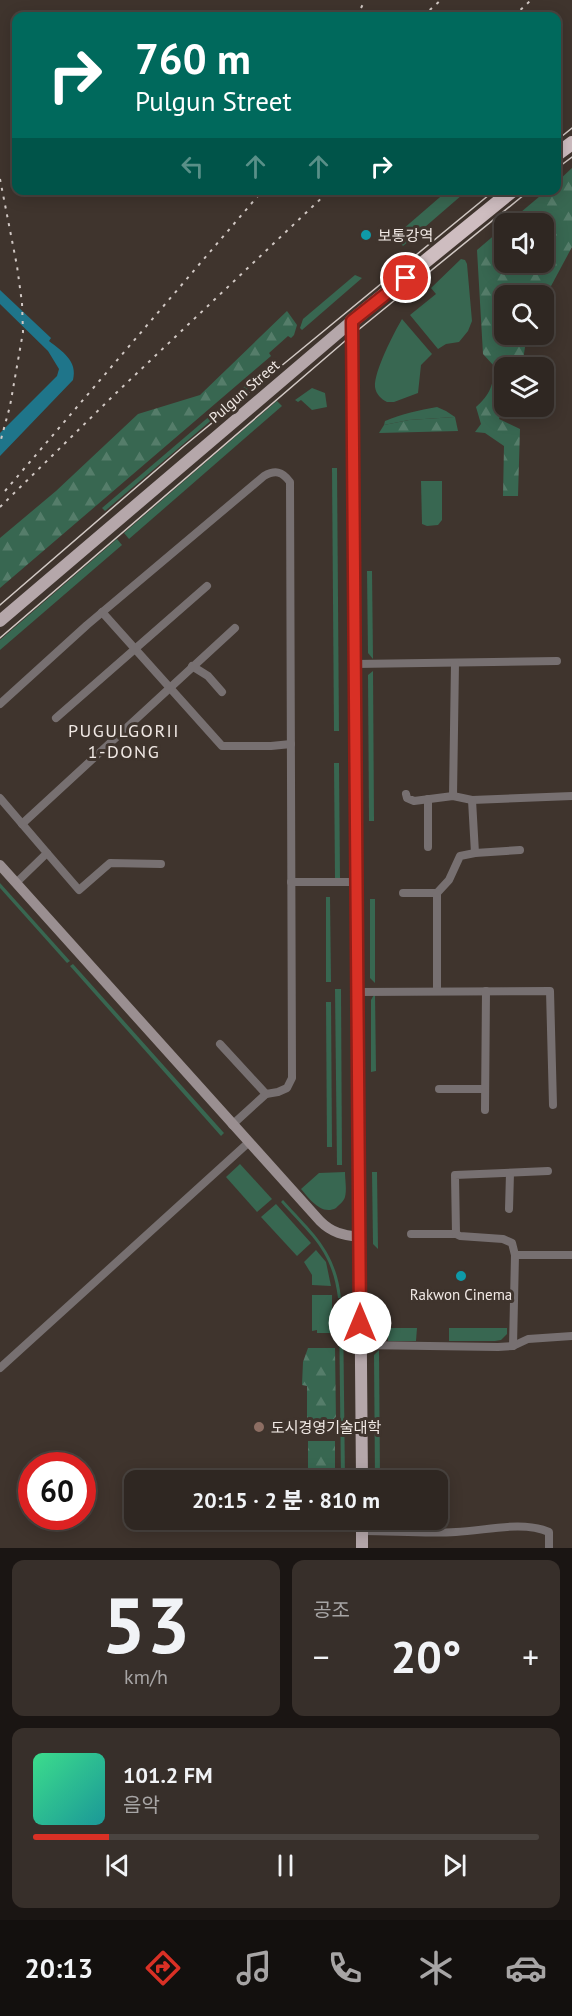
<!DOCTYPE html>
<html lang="ko">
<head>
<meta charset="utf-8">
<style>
	:root { --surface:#2f2722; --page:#372f2a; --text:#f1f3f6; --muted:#a7a5a5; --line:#4a4440; --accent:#d93025 }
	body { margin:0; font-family:"PT Sans","Noto Sans KR",sans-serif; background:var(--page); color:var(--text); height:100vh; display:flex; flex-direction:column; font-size:22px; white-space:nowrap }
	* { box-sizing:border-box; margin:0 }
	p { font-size:20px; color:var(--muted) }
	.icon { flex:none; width:33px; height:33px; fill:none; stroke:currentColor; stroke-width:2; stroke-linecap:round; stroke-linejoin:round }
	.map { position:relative; height:1548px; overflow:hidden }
	.drawer { display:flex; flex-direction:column; gap:12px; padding:12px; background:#1a1513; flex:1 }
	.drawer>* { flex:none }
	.guide { position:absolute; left:12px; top:12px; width:549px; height:183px; border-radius:12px; box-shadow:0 3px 15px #0003,0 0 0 2px var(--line); background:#00695c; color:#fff; overflow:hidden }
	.fabs { position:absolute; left:494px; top:213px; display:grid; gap:12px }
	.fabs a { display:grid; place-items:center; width:60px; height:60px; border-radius:12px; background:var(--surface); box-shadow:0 3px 15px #0003,0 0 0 2px var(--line); font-size:30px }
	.speed { position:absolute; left:18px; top:1452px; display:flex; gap:12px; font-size:30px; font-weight:700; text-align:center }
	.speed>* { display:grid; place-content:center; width:78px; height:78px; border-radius:50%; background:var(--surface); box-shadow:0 3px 15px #0003,0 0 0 2px var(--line); line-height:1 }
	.speed .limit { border:9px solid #d22; background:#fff; color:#111 }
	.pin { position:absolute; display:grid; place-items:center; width:51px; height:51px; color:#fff; margin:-26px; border:3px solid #fff; border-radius:50%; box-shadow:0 2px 6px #0007 }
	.me { position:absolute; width:66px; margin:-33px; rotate:0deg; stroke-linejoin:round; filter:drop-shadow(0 0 4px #0008) }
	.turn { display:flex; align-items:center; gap:21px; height:126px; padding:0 24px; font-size:27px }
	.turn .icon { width:78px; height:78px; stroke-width:2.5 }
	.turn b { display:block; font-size:42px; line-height:51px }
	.lanes { display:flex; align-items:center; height:57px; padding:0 24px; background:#0003; justify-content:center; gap:30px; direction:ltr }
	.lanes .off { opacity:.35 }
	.big { font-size:45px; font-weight:800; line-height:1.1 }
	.drawer .card { flex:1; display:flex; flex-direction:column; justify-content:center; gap:9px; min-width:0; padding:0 21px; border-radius:12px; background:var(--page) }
	.drawer .dial { align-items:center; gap:0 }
	.dial b { font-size:78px; line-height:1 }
	.song { display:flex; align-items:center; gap:18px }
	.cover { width:72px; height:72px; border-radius:9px; background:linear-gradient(135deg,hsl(150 70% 55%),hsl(180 70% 35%)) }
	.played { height:6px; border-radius:3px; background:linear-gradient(90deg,var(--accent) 15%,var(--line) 15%) }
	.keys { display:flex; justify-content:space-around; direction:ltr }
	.heat { display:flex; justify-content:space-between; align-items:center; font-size:33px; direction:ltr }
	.drawer .tiles { flex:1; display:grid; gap:12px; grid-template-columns:1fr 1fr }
	.card:last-child { grid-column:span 2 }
	.trip { position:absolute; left:124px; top:1470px; width:324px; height:60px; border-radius:12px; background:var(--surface); box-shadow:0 3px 15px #0003,0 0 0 2px var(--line); font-weight:800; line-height:60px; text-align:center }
	.dock { display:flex; height:96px; justify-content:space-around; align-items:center; background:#13100e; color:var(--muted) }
	.dock .icon { width:42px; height:42px }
	.dock .on { color:var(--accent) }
	.dock b { font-size:27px; color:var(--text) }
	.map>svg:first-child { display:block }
</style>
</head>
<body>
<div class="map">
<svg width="572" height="1548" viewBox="0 0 572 1548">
	<defs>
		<pattern id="forest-firs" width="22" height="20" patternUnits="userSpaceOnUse" patternTransform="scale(1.5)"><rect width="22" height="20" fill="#386751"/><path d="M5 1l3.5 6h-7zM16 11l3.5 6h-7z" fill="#557d6a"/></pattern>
	</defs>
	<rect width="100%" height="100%" fill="#3f342d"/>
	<g fill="#386751">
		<polygon points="447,191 458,191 462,195 403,246 395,236"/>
		<polygon points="461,259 465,260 467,264 472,321 468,331 459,342 446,344 438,349 410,315 436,294 431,288"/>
		<polygon points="355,275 362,278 302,330 300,328 303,319"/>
		<path d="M402,319l30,35 -11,11 -3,28 -24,9h-7c-6,-3 -11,-8 -12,-15 -1,-16 19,-54 27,-68z"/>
		<polygon points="267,367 270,370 105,511 102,508"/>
		<polygon points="312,388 325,393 327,407 312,410 301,400 298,402 295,400"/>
		<polygon points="277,401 282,406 129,539 124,533"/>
		<path d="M437,407l9,4 9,6 -46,3 -25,5 1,-4c17,-7 34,-11 52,-14z"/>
		<polygon points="332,468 337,468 339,731 334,731"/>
		<polygon points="421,481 442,481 442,520 438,525 427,526 422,524"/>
		<polygon points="117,539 122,545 0,650 0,640"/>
		<polygon points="367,571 372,571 373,659 368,653"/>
		<polygon points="373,671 374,821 369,821 368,675"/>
		<polygon points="334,763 339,763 340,879 335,879"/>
		<polygon points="0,883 70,961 67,963 0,888"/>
		<polygon points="326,897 330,897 331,982 326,982"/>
		<polygon points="370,899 375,899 375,983 370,978"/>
		<polygon points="73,964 224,1133 221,1136 70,966"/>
		<polygon points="335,989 341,989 342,1165 337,1165"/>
		<polygon points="375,993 376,1071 371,1072 371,1000"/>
		<polygon points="326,1002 331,1002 332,1147 327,1147"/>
		<polygon points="240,1164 272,1199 257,1212 226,1177"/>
		<path d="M345,1172c0,8 2,18 0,25 -1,4 -6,8 -9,11 -15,8 -27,-10 -35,-19l18,-16z"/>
		<polygon points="372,1172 377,1172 378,1249 373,1244"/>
		<path d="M283,1200c30,33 53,51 58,98h-3c-6,-48 -27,-62 -57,-96z"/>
		<polygon points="276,1204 311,1243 297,1256 261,1217"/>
		<polygon points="316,1250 326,1262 331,1286 312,1285 312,1275 304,1262"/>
		<polygon points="312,1295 332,1295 332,1333 317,1333 317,1330 312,1331"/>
		<polygon points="343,1307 345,1480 341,1480 339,1308"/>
		<polygon points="388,1328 417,1328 416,1341 388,1341"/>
		<polygon points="449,1328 507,1328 507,1334 501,1340 495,1341 449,1341"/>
		<polygon points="379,1350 380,1480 375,1480 374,1355"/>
	</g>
	<g fill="url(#forest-firs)">
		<path d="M572,168v79l-29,54v-5h-39v38l29,1v1l-8,11 -3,20 -18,1v37l-5,14 21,10 -2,67h-15l1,-50 -19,-13 -10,-1 6,-8 -5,-17c14,-12 18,-23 18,-41l-11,-12 -6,-104 27,-23v35h39v-38l-35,-1 38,-32 10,-1 1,-8z"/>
		<polygon points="287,311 297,325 294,335 291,338 288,336 269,353 271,356 0,588 0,538 56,491 138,414 200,395"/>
		<polygon points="455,417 458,431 379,433 384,425 409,420"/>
		<polygon points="308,1348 335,1348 336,1422 307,1422 307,1386 302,1385 303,1362"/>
		<rect x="308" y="1441" width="27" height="39"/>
	</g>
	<path fill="#1f758a" d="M0,290l51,48 -2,3c13,10 29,20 24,39l-73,76v-23l57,-57 2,-7 -11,-18 -48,-47z"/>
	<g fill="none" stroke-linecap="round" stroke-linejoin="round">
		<g stroke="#777071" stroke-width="8">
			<polyline points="102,612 222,746 271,746 291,744"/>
			<polyline points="355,664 557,661"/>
			<polyline points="192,666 208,676 222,692"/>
			<path d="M0,704l87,-79 177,-149c11,-6 18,-5 26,6l2,596 -5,10 -9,4 -12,2 -34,31"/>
			<polyline points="56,718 207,586"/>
			<polyline points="406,794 407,798 414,801 453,796 472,800 572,796"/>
			<polyline points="453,796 455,663"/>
			<polyline points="0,798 47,853 16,883"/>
			<polyline points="472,800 475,853"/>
			<polyline points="22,824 235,628"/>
			<polyline points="428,847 428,799"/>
			<polyline points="47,853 79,890 110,863 161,864"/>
			<polyline points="291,882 357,882"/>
			<polyline points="403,893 437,893 449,880 460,856 475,853 520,850"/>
			<polyline points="437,893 437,991"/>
			<polyline points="357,992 550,991 553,1105"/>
			<polyline points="220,1044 266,1094"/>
			<polyline points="439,1089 485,1089"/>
			<polyline points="485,1110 486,991"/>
			<polyline points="509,1209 510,1173"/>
			<polyline points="411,1234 456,1234 460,1236 503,1239 512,1243 515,1255"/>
			<polyline points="456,1234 455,1175 548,1171"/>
			<polyline points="360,1345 498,1347 513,1346 528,1339 572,1336"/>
			<polyline points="513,1346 515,1255 572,1255"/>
			<polyline points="0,1368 248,1143"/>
			<path d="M362,1531c32,0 63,3 94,1 29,-1 66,-12 93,0v16"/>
		</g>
		<path stroke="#9a8f91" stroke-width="10" d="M0,865l320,356c12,12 23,14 39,16"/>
		<g stroke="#b5a7aa" stroke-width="12">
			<polyline points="352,321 362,1480"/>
			<polyline points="0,621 352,321"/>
			<polyline points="362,1520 362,1548"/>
		</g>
		<g stroke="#cebdc0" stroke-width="14">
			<polyline points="556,155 572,143"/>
			<polyline points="352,321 513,190"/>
		</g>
		<g stroke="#d1c8c4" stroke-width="1.5">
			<polyline points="556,141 572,128"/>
			<polyline points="556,169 572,157"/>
			<polyline points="0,605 184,446 495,190"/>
			<polyline points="0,638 352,335 530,190"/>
		</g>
		<g stroke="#d1c8c4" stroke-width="2" stroke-dasharray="3 6" stroke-linecap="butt">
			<polyline points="357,16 365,0"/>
			<polyline points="423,16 441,0"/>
			<polyline points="514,16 531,0"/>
			<polyline points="0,179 17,266 22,303 23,332 10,406 0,443"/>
			<polyline points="5,491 263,190"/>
			<polyline points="0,507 114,395 330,190"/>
		</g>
	</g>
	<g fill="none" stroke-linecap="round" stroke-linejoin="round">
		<defs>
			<polyline id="route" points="360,1323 352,321 406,278"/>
		</defs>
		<use href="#route" stroke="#8d1f18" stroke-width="15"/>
		<use href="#route" stroke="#d93025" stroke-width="10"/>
	</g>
	<g fill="#0f9aa8" stroke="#3f342d" stroke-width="2">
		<circle cx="366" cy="235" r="6"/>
		<circle cx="461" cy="1276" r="6"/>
	</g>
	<circle fill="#8d6e63" stroke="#3f342d" stroke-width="2" cx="259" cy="1427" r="6"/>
	<g text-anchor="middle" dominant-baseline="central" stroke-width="6" stroke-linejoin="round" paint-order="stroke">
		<g font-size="15" fill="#f1e9e5" stroke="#3f342d" text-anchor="start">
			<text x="378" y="235">보통강역</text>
			<text x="461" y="1294" text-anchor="middle">Rakwon Cinema</text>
			<text x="271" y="1427">도시경영기술대학</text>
		</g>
		<g font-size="15" fill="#f1e9e5" stroke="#3f342d">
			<text transform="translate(244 391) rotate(-41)">Pulgun Street</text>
		</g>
		<g font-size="18" letter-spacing="1.5" fill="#f1e9e5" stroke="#3f342d">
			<text x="124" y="730">PUGULGORII<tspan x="124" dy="21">1-DONG</tspan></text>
		</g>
	</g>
</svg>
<div class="fabs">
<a><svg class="icon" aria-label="sound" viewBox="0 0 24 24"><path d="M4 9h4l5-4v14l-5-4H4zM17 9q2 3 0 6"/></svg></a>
<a><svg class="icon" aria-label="search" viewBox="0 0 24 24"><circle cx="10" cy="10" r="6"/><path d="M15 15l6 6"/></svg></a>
<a><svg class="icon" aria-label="layers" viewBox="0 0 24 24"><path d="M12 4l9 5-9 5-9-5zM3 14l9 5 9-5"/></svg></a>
</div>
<div class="speed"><div class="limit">60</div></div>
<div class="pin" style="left:406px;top:278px;background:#d93025"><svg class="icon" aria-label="arrive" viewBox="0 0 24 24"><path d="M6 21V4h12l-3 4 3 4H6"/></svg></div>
<svg class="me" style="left:360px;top:1323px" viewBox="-20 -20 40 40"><circle r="19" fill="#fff"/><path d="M0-13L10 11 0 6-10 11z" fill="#d93025"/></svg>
<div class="trip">20:15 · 2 분 · 810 m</div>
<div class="guide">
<div class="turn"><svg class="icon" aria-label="right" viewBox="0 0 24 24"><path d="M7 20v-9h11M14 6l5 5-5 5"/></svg><div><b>760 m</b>Pulgun Street</div></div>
<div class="lanes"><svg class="icon off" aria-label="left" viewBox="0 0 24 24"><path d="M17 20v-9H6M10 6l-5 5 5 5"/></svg><svg class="icon off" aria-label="ahead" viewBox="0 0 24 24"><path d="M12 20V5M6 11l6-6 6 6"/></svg><svg class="icon off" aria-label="ahead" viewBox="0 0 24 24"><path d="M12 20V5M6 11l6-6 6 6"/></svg><svg class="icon" aria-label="right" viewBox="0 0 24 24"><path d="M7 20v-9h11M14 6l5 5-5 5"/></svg></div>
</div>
</div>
<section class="drawer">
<div class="tiles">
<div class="card dial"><b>53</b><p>km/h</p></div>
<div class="card"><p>공조</p>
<div class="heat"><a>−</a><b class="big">20°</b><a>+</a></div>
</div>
<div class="card">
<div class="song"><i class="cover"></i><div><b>101.2 FM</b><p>음악</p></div></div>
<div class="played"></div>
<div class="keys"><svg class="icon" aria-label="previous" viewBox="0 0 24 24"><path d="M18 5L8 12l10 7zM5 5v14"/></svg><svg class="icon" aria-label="pause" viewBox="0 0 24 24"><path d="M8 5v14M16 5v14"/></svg><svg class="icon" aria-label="next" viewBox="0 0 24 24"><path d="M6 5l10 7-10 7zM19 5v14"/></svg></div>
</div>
</div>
</section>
<nav class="dock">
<b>20:13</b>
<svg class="icon on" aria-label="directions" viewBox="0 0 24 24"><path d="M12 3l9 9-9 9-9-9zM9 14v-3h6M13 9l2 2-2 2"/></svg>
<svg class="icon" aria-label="music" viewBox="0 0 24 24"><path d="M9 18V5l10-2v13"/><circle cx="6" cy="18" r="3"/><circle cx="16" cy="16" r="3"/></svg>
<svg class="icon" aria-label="phone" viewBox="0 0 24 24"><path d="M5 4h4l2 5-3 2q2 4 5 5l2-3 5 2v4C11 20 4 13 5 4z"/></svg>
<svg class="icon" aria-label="climate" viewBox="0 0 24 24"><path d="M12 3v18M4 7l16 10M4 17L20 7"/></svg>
<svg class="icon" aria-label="car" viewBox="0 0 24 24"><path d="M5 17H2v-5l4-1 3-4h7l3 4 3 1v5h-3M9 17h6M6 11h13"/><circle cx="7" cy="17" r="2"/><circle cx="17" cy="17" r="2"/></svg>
</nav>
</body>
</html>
